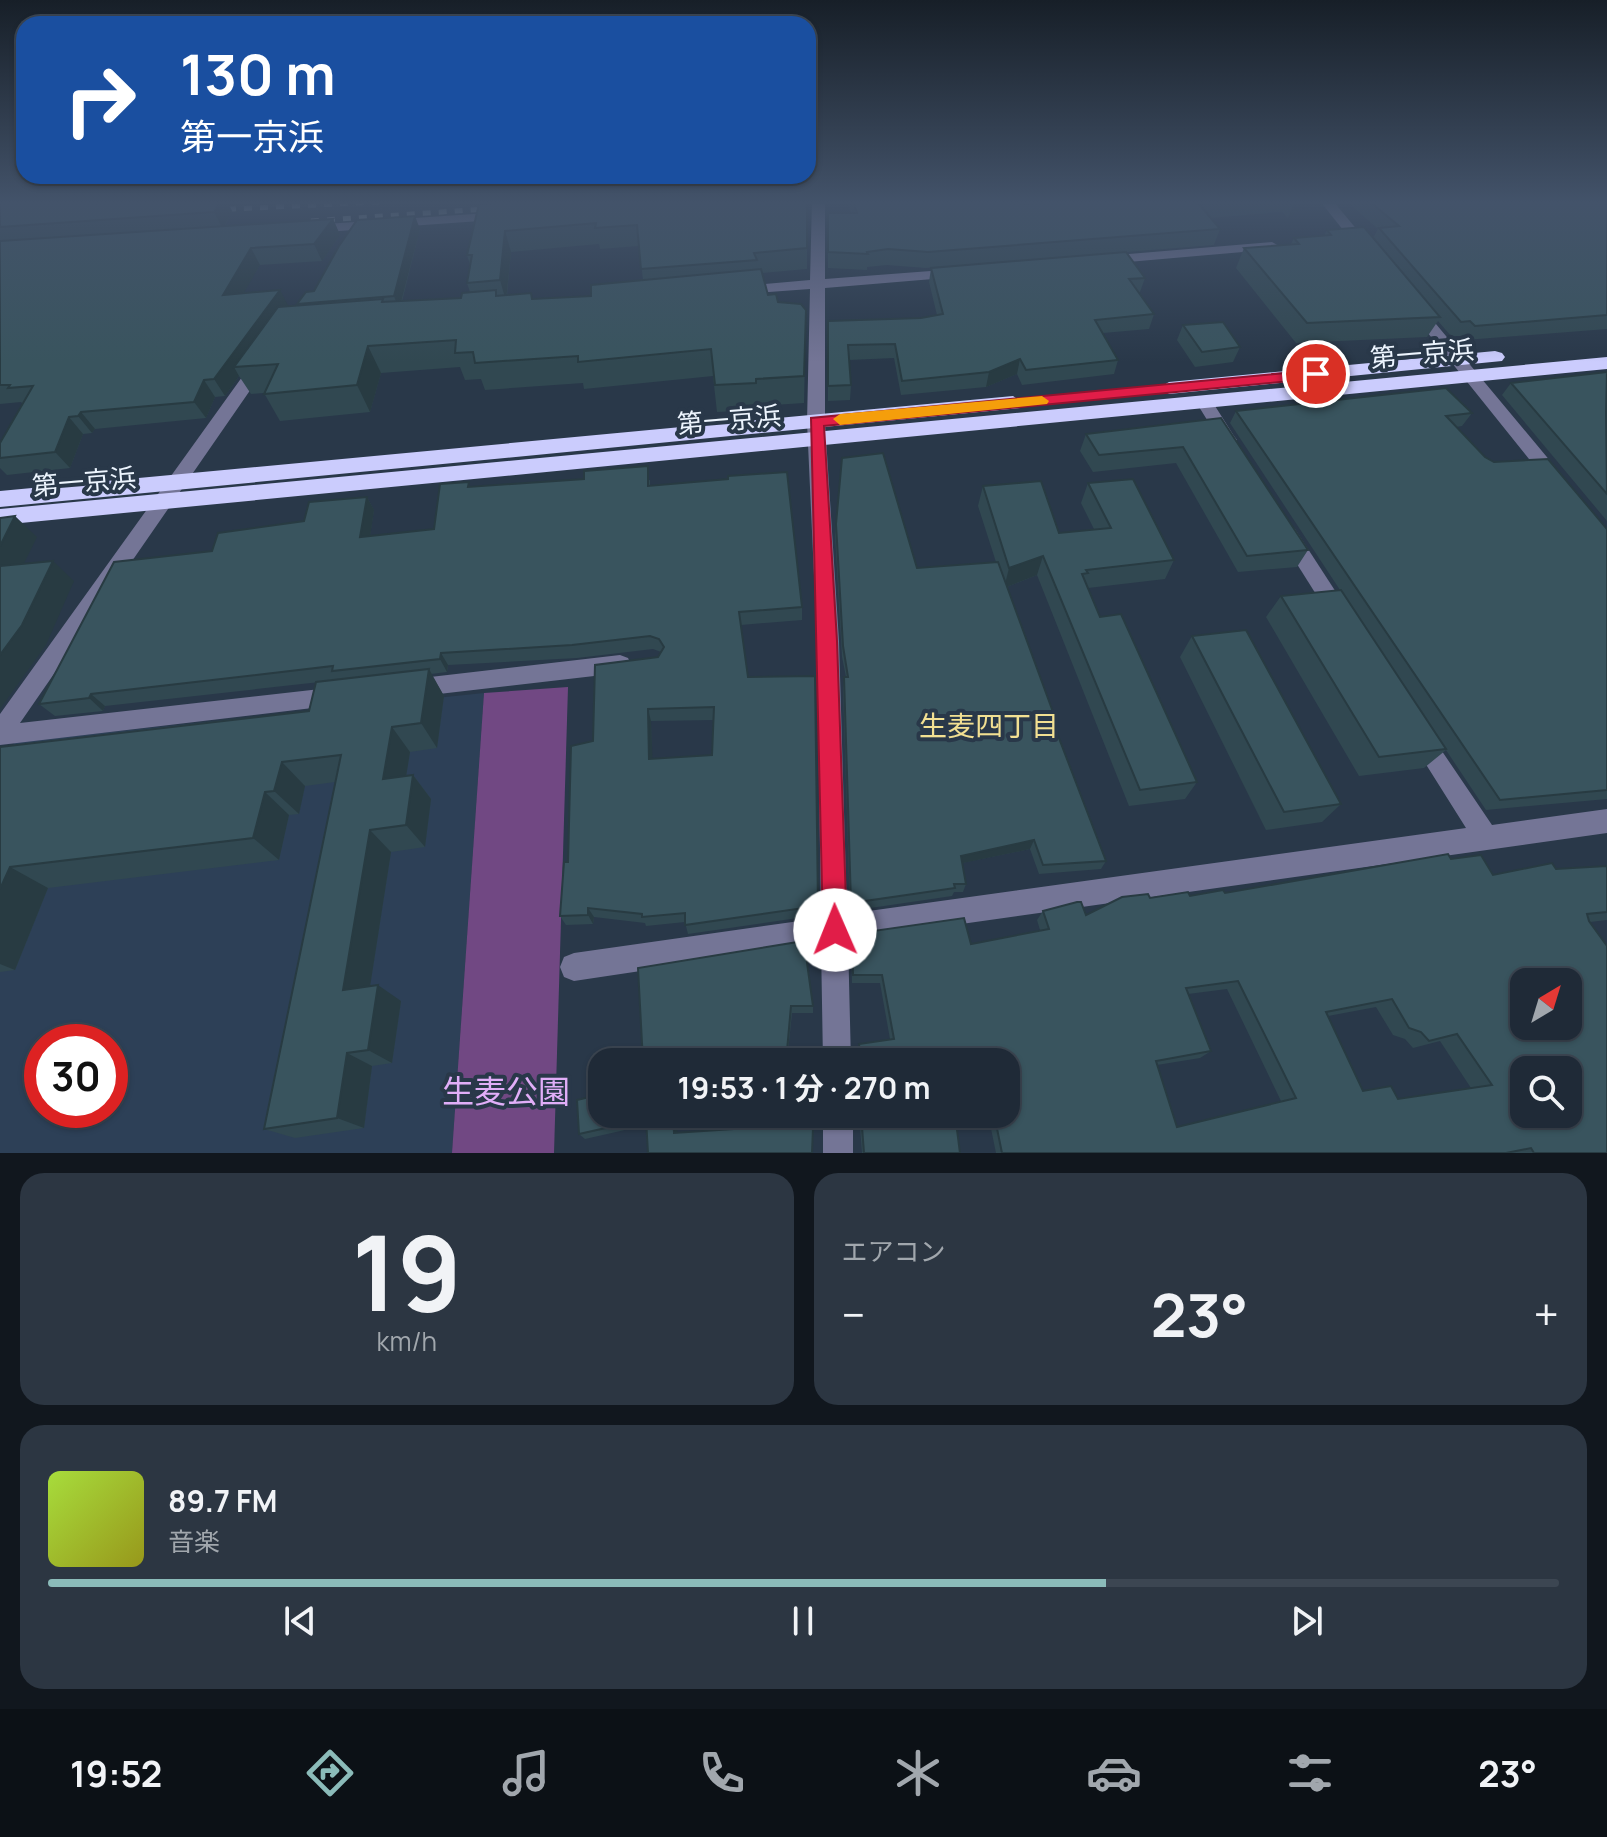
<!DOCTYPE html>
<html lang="ja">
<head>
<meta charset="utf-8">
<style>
	:root { --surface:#1f2a37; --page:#2c3642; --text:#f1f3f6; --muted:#a1a7ad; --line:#3c4652; --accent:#8bbbb9 }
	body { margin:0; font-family:Manrope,"Noto Sans JP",sans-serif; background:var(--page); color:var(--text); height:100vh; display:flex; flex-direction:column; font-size:30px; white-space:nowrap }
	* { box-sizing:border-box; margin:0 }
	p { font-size:26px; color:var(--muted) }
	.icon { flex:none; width:44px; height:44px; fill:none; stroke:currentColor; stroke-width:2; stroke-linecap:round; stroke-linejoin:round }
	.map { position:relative; height:1153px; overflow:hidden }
	.drawer { display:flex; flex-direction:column; gap:20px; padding:20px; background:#11171e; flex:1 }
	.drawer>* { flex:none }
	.top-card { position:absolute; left:16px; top:16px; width:800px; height:168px; border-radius:24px; box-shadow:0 2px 6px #0004,0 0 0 2px var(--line); background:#1a4fa0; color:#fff; overflow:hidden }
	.needle { width:52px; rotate:38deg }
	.buttons { position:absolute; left:1510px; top:968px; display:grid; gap:16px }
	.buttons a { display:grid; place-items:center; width:72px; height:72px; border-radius:16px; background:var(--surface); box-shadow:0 2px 6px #0004,0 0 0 2px var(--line); font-size:40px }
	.speed { position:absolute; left:24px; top:1024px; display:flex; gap:16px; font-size:40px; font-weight:700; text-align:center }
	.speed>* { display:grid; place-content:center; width:104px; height:104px; border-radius:50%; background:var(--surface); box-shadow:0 2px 6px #0004,0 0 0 2px var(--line); line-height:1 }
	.speed .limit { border:12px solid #d22; background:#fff; color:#111 }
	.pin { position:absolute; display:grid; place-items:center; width:68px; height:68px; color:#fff; margin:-34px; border:4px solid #fff; border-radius:50%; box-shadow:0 2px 8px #0007 }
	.me { position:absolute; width:88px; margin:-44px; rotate:359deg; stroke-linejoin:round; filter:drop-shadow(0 0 6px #0008) }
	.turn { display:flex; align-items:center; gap:28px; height:168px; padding:0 32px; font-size:36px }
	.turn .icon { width:104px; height:104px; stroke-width:2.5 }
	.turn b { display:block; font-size:56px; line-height:68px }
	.big { font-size:60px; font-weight:700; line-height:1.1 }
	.drawer .widget { flex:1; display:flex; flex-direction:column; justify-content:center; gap:12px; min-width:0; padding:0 28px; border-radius:24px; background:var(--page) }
	.drawer .dial { align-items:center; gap:0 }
	.dial b { font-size:104px; line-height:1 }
	.song { display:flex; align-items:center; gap:24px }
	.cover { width:96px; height:96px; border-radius:12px; background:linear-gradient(135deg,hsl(80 70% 55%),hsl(60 70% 35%)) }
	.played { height:8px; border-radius:4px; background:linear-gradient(90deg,var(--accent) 70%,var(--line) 70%) }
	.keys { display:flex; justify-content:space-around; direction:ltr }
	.heat { display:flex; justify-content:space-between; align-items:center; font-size:44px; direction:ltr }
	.drawer .tiles { flex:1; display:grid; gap:20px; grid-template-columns:1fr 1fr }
	.widget:last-child { grid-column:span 2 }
	.trip { position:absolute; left:588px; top:1048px; width:432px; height:80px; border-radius:24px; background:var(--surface); box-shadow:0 2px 6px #0004,0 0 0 2px var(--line); font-weight:700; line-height:80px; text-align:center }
	.dock { display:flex; height:128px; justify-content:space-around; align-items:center; background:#0c1116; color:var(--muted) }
	.dock .icon { width:56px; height:56px }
	.dock .selected { color:var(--accent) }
	.dock b { font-size:36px; color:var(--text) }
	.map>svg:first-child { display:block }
</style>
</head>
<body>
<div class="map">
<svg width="1607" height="1153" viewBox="0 0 1607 1153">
	<rect width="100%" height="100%" fill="#293849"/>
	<path fill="#2d4057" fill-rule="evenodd" d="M484,693l-32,460h-452v-389l15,-22zM42,1042h68v68h-68z"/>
	<polygon fill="#714883" points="568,687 554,1153 452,1153 484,693"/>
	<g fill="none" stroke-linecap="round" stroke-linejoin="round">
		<g fill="#747596" fill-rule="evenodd">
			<polygon points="812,201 825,201 825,279 957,269 964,273 957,277 825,288 825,422 839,641 847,914 1466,828 1410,739 1413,732 1421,729 1429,732 1492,825 1607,809 1607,833 848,940 851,1062 823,1062 821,944 574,981 564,977 560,967 564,957 574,953 821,918 817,641 807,422 810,289 742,294 735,290 742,286 810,280"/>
			<polygon points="1320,201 1333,201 1369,244 1369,250 1359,250"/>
			<polygon points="503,212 510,216 508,219 311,233 304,229 311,225"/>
			<polygon points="1272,242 1279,246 1277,249 1105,264 1098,260 1105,256"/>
			<polygon points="1416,304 1421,306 1561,474 1564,479 1561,484 1549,484 1411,312 1408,309"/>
			<polygon points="261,358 269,363 20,723 338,687 346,690 349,697 346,704 0,745 0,714 255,359"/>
			<polygon points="1204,397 1210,398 1234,436 1237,440 1234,444 1222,444 1196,402"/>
			<polygon points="1288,527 1295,529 1345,606 1348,612 1345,618 1338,620 1331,618 1278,534"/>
			<polygon points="620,655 628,658 631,664 628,670 620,673 413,697 405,695 402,688 405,681 413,679"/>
			<rect x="823" y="1114" width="30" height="39"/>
		</g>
		<g fill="#cbccfd" fill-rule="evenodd">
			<polygon points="1495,351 1502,353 1505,357 1502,361 1169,394 1159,388 1169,382"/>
			<polygon points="1607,357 1607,369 0,525 0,509"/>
			<polygon points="1013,396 1023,403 1020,408 0,507 0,491"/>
		</g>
		<g stroke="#909ca9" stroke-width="5" stroke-dasharray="8 8" stroke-linecap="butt">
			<polyline points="212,210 396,201"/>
			<polyline points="311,221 499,208"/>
		</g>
	</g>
	<g fill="#314851" fill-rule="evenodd">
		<path d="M37,201h69l1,2 30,-2h90l5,10 -7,15 108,-7 7,16 -18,26 -62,4 -17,28 45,13h10l-1,-2 17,-13 106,-62 -18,72 59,-3 9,-6 -3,-9 3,-18 -3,-10 12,-51 328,4v61l-45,4 6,22 10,7 28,8 -2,93 -46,3v4l-41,2 -4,-36 -129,13 -1,-6 -98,7 -4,-11 -16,1 -5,-13 -79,6 -11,39 -90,9 -16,-28 -13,1 -12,-18 -14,20 -10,1 -9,21 -111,11 -3,4 -9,1 -13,34 -63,7 -7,-7v-25l23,-39 -2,-2 -21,2v-201zM599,244l1,5 39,-3 4,34 -52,16 -59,3 -1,-6 -24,2 4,-43z"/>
		<polygon points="847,201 1015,201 1025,204 1048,201 1312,201 1288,218 1282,212 1211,218 1220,229 1214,245 926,268 887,265 867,267 867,270 828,268 828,213 851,213"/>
		<polygon points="1348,201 1607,201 1607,329 1465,340 1461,336 1451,336 1438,321 1427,337 1296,343 1236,268 1244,248 1291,244 1294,238 1324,236 1327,230 1373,238 1378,229 1350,204"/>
		<polygon points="931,268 1145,278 1140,292 1138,292 1154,314 1149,329 1103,333 1118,360 1114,374 1022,385 1017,374 986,387 901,395 894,358 849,360 851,385 850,400 828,401 828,321 921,318 937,315 929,282"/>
		<polygon points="1183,325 1240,347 1233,362 1195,367 1177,340"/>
		<polygon points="1607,372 1607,521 1502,395 1511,383"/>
		<polygon points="1236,411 1472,413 1462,426 1456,427 1485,457 1607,529 1607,799 1486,810 1446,750 1424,768 1359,776 1266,617 1281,596 1340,590 1230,423"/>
		<polygon points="1221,418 1308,550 1297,567 1238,572 1176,463 1093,472 1080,451 1086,434"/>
		<path d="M650,480v6l152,121v13l-61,5 7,52 70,229v9l-130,19 -3,-12 -39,4 -1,-3 -51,-6 -1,7 -27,1 -6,-9 8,-54 25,-121 65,-84 3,-5 -8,-3 -76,9 -129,7 -1,7 -16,2 13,22 -7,52 -27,4 -4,24 7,-1 18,24 -6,48 -34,5 -21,134 31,15 -9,62 -20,3 -8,62 -69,10 -31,-9 71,-347 -30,4 -6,28 -10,1 -10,45 -231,28 -33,82 -15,2v-225l309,-36 29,-31 -233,26 -2,5 -48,5 -16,-12 173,-153 92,-30 63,-24 7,13 -4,26 64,-7 37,-42zM714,720l-2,35 -60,4 -1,-38z"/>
		<polygon points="1088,483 1174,560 1165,579 1088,588 1100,617 1197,782 1185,799 1129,806 1037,575 1007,587 1053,712 1051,717 1106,861 1101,869 1039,874 1030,849 962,863 966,884 963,892 954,892 952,896 850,911 843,688 844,677 846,677 842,657 835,535 836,524 917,568 996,562 978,506 983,486 1059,533 1094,529 1081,503"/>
		<polygon points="1192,636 1341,804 1322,822 1266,830 1180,657"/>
		<path d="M1451,859l42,16 114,-9v54l-17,2 17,231h-611l-8,-39h18v-52h-28l-1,-4 -26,4h-93l-1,-11 2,-7 31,-5 -10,-56h-28l-1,-40 1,-9 119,10 69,-14 -3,-10 6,-9 43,4 64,-17 75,-5zM1227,989l54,112 -104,26 -20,-62 43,-7 11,-7 -23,-57zM1376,1007l17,28 12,4 8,9 27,-7 31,47 -73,11 -35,-8 -35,-75z"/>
		<polygon points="638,968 813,1006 813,1013 792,1013 787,1062 643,1062"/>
		<polygon points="602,1094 676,1114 677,1133 782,1129 648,1153 647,1125 585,1139 579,1134"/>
		<polygon points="859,1114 955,1114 960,1153 862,1153"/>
	</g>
	<g fill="#283b42">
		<polygon points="221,201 227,201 232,211 223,229 214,212"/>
		<polygon points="1297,201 1312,201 1288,218 1294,203"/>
		<polygon points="415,216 420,229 399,310 394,296"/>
		<polygon points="333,219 340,235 322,261 314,244"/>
		<polygon points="505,231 511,252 506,301 500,280"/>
		<polygon points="251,248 260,265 233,312 223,295"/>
		<polygon points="280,290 289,307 234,367 239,376 225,396 214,379"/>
		<polygon points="368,346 381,373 370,412 357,385"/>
		<polygon points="1020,359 1017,374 986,387 989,372"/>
		<polygon points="204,380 215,397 206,418 194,402"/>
		<polygon points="81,412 95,429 92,433 78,416"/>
		<polygon points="69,417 83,434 70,468 55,452"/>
		<polygon points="367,497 374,510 368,551 360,537"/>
		<polygon points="15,516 37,537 12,588 0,577 0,546"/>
		<polygon points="1043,556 1037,575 1004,588 1009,568"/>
		<polygon points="53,561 74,581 46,645 0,709 0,655"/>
		<polygon points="441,653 448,665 447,672 440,659"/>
		<polygon points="429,669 444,696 437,748 421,723"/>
		<polygon points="91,694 105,706 103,711 89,698"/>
		<polygon points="648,709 651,721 653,771 649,759"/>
		<polygon points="392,727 410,752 402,802 383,779"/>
		<polygon points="282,762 305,786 299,814 274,791"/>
		<polygon points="413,775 431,799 425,847 406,825"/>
		<polygon points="265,792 289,815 279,860 253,838"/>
		<polygon points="370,830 391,852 367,1006 343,990"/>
		<polygon points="1034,840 1030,849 958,864 961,856"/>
		<polygon points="10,867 48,888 15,970 0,964 0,889"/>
		<polygon points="588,908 594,917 593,924 588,915"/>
		<polygon points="378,985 401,1001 392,1063 368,1050"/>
		<polygon points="347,1053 372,1066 364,1128 337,1118"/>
		<polygon points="673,1114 676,1114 678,1138 674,1133"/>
	</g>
	<g fill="#39545e" stroke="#283b42" stroke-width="2" fill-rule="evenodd">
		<polygon points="37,201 100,201 98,203 137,201 221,201 214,212 0,227 0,203"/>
		<polygon points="526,201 805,201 807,208 807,248 754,253 757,260 641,269 637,225 595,228 596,223 505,231 500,280 467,283 472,255 467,255 479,204"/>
		<polygon points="853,201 1015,201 1025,204 1048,201 1239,201 1199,204 1220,229 928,252 888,249 867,252 868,254 828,252 828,213 857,213"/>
		<polygon points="1369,201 1607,201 1607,315 1475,326 1470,321 1461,322 1379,228 1399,226"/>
		<polygon points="415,216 394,296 297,304 306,292 314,291 339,246 357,220"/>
		<polygon points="333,219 314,244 251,248 223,295 280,290 214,379 204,380 194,402 81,412 78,416 69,417 55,452 0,458 0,443 33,386 8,388 10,385 0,385 0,241"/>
		<polygon points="1364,227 1440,317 1307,323 1244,248 1299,244 1294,238 1331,235 1327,230"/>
		<polygon points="1126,252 1145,278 1129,279 1154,314 1095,320 1118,360 1026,370 1020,359 989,372 902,381 895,344 848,345 851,385 828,386 828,321 921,318 943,314 931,268"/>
		<polygon points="761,269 768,295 776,294 778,302 801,304 806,310 804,376 756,379 756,383 715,385 711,349 578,362 578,356 475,363 473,352 455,353 456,340 368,346 357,385 264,394 278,364 234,367 278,307 383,299 382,302 461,298 462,293 496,290 496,296 531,293 532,299 591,296 591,285"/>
		<polygon points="1223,322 1240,347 1202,352 1183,325"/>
		<polygon points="1607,372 1606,413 1607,494 1511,383"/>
		<polygon points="1446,388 1472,413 1446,416 1485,457 1494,462 1548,459 1607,529 1607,790 1500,800 1236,411"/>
		<polygon points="1221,418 1308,550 1247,556 1183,447 1099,455 1086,434"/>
		<polygon points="883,453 917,568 998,562 1053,712 1049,712 1106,861 1043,865 1034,840 961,856 966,884 954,884 955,888 851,903 844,677 848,677 843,646 836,524 842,458"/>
		<path d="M648,466v20l80,-7v-3l59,-4 15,135 -63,5 9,65 67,-1 3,230 -133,19v-12l-43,4v-3l-54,-6v7l-28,1 4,-54h4l3,-116 22,-5 2,-76 63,-8 6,-10 -5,-8 -9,-3 -78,9 -131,8 -1,6 -108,12 1,-5 -242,28 -2,4 -50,6 75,-142 98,-11 6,-18 86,-12 5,-19 58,-5 -7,40 74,-8 6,-45 29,-2 -1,5 116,-8v-8zM714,707l-2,48 -63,4 -1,-50z"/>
		<polygon points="1133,479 1174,560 1086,570 1088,573 1082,574 1100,617 1121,614 1197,782 1140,790 1043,556 1009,568 983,486 1041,481 1059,533 1111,528 1088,483"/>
		<polygon points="15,516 0,546 0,518"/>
		<polygon points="53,561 22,625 0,655 0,566"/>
		<polygon points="1341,590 1446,749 1379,757 1281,596"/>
		<polygon points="1246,630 1341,804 1284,812 1192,636"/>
		<polygon points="429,669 421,723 392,727 383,779 413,775 406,825 370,830 343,990 378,985 368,1050 347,1053 337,1118 264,1129 341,755 282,762 274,791 265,792 253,838 10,867 0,889 0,747 309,711 316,682"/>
		<path d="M1448,854l3,5 30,-4 12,20 59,-12 4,6 51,-3v46l-20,2 2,7 18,25v207h-73l-3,-5 -25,5h-504l-8,-39h12v-52h-22l-2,-11 -35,6 1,5h-87l-2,-18 35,-5 -12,-64h-29l-1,-41 112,-16 7,26 78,-15 -6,-18 34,-9h4l5,13 36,-18 26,-3 2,4 38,-6 2,4 33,-6 2,3zM1238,981l58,117 -119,29 -21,-66 55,-10 -25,-63zM1524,982h44v44h-44zM1392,999l17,29 12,4 8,9 28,-7 35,51 -94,14 -7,-13 -28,5 -37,-79zM1524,1070h44v44h-44z"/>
		<polygon points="804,941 813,1006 791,1006 786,1062 643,1062 638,968"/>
		<polygon points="602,1094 602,1114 673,1114 674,1133 733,1129 733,1114 782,1114 781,1129 813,1128 812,1153 648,1153 646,1119 579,1134 577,1100"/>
		<polygon points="861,1114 955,1114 960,1153 864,1153"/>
	</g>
	<linearGradient id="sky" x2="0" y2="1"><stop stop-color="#171f28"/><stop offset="0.56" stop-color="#43536a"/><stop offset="1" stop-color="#43536a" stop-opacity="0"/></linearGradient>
	<rect width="1607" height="362" fill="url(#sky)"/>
	<polygon fill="#e11d48" stroke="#92132f" stroke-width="2" points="1316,370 1323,374 1321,378 824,426 837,641 847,930 843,939 835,942 826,939 823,930 811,418"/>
	<polygon fill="#f59e0b" points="1042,396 1049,401 1047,404 840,425 833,419 840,414"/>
	<g text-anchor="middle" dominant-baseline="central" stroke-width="8" stroke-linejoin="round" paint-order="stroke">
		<g font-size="26" fill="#edf5fe" stroke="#293849">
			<text transform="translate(1422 353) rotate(-5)">第一京浜</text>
			<text transform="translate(729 419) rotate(-5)">第一京浜</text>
			<text transform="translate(84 481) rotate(-5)">第一京浜</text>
		</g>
		<g font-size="28" fill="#f2e092" stroke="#293849">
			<text x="989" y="725">生麦四丁目</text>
		</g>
		<g font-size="32" fill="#e1aef8" stroke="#293849">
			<text x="506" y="1091">生麦公園</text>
		</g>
	</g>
</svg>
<div class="buttons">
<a><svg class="needle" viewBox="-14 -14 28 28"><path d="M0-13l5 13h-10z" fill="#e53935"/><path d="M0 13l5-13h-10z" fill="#a1a7ad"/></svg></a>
<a><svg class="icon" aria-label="search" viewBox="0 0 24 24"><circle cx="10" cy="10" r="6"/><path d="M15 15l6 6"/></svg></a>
</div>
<div class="speed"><div class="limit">30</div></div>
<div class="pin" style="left:1316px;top:374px;background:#d93025"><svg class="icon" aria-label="arrive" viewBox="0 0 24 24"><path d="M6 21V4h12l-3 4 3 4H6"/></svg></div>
<svg class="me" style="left:835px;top:930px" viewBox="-20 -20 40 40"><circle r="19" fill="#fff"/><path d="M0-13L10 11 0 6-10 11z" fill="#e11d48"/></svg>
<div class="trip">19:53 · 1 分 · 270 m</div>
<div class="top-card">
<div class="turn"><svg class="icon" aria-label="right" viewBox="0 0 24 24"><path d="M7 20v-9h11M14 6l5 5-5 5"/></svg><div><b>130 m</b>第一京浜</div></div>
</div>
</div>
<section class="drawer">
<div class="tiles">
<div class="widget dial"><b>19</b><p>km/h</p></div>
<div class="widget"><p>エアコン</p>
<div class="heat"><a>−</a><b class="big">23°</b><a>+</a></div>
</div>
<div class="widget">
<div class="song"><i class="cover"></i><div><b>89.7 FM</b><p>音楽</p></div></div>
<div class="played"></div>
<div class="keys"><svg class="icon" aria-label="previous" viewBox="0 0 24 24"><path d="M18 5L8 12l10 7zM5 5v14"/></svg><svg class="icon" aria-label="pause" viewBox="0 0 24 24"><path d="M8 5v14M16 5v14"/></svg><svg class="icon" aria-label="next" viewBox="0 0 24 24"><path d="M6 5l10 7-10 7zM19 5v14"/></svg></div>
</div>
</div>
</section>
<nav class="dock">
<b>19:52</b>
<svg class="icon selected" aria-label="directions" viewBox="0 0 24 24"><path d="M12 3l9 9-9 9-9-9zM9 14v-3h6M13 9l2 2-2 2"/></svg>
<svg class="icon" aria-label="music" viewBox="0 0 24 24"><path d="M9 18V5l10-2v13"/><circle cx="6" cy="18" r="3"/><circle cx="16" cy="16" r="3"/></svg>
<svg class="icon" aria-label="phone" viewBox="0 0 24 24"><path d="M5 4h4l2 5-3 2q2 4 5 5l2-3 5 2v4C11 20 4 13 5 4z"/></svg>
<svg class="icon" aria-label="climate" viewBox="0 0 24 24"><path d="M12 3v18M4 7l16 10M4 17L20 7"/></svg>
<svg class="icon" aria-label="car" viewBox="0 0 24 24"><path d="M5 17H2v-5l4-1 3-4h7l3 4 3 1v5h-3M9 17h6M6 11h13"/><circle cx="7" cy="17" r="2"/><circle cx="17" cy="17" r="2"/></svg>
<svg class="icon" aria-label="filters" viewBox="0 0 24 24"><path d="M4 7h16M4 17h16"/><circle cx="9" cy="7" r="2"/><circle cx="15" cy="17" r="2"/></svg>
<b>23°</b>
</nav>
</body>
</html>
